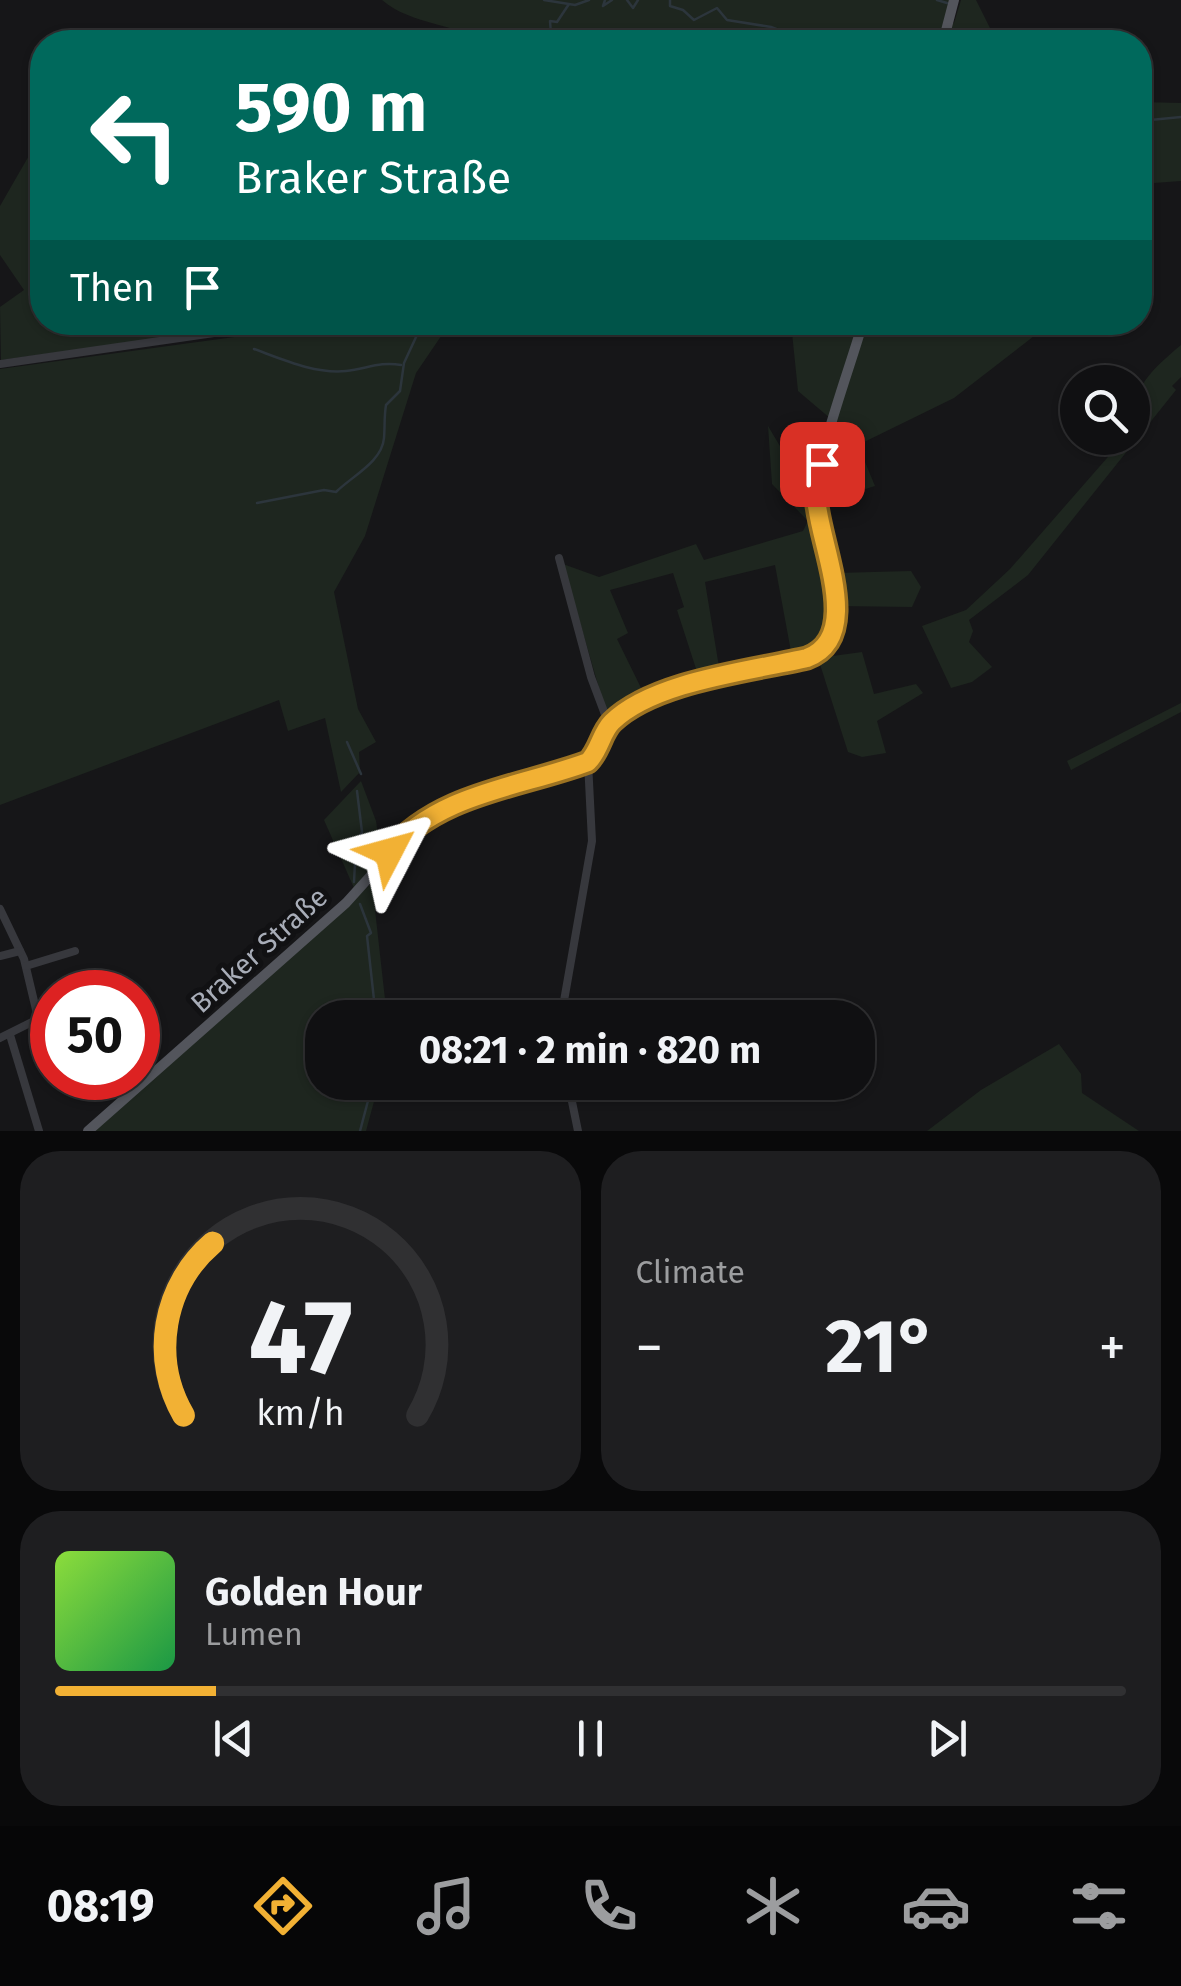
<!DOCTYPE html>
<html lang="en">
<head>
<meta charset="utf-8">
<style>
	:root { --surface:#101012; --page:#1e1e20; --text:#f1f3f6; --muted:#9c9d9f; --line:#303032; --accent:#f2b134 }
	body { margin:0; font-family:"Fira Sans",sans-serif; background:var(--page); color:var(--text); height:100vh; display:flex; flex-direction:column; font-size:38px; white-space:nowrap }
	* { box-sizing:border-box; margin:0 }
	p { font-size:32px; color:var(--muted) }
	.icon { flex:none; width:55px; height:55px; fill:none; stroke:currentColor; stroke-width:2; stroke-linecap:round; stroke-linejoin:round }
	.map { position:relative; height:1131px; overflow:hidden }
	.side { display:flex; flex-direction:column; gap:20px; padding:20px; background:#09090a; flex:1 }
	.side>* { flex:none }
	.banner { position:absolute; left:30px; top:30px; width:1122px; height:305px; border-radius:40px; box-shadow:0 2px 8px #0004,0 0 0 2px var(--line); background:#00695c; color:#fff; overflow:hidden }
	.buttons { position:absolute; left:1060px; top:365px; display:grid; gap:20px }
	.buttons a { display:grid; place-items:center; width:90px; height:90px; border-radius:50%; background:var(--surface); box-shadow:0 2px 8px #0004,0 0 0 2px var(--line); font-size:50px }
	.speed { position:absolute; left:30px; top:970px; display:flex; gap:20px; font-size:50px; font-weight:700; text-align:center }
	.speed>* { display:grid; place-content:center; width:130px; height:130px; border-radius:50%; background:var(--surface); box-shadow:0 2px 8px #0004,0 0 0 2px var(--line); line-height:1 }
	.speed .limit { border:15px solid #d22; background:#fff; color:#111 }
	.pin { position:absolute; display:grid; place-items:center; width:85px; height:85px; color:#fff; margin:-42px; border-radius:20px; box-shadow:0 5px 15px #0006 }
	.me { position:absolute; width:110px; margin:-55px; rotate:51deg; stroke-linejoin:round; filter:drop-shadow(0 0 8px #0008) }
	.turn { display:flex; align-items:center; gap:35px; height:210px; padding:0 40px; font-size:45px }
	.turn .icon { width:130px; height:130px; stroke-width:2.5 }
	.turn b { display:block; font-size:70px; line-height:85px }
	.then { display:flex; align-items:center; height:95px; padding:0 40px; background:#0003; gap:20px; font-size:38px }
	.big { font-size:75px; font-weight:700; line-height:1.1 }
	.side .widget { flex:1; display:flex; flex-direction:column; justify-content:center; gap:15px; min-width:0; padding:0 35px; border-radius:40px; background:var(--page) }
	.side .dial { align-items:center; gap:0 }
	.dial svg { height:260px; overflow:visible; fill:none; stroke:var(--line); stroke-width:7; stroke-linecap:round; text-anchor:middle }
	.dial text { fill:var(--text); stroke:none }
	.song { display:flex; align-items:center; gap:30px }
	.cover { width:120px; height:120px; border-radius:15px; background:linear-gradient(135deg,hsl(90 70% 55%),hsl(140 70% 35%)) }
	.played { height:10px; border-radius:5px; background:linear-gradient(90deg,var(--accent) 15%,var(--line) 15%) }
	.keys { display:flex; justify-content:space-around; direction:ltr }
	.heat { display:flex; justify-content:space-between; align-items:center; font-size:55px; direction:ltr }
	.side .tiles { flex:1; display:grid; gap:20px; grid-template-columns:1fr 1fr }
	.widget:last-child { grid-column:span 2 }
	.trip { position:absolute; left:305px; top:1000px; width:570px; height:100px; border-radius:40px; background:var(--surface); box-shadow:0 2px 8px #0004,0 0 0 2px var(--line); font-weight:700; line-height:100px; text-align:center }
	.tab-bar { display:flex; height:160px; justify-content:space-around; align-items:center; background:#060607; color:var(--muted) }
	.tab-bar .icon { width:70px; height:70px }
	.tab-bar .current { color:var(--accent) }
	.tab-bar b { font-size:45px; color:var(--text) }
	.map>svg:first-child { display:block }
</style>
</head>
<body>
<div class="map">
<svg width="1181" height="1131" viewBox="0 0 1181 1131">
	<rect width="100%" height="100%" fill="#161618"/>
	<g fill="#1e261f">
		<path d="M382,0h568l-6,20 10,3 7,-23h15l21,42h-290l-27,-4 -13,4h-191c-16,-19 -64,-16 -94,-42z"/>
		<polygon points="1140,102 1181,103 1181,181 1140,184"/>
		<polygon points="42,133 42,322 250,326 1,360 0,307 24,290 0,255 0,206"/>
		<polygon points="304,323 450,323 416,373 365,536 334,592 358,709 376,742 359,752 360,772 341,792 325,718 288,731 279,700 0,805 0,369 256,334"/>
		<path d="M791,323h246l1,10 -84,65 -96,47 17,41 -54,17c3,31 21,108 6,135 -8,13 -23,15 -35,19l-17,-92 -70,17 15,91 -21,5 -22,-68 7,-3 -11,-34 -63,17 18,43 -11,6 28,57 -37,23 -45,-155 36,13 97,-33 8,16 99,-29 5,-10 -36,-37 -4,-58 25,42 21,25 17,-74 -33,-28z"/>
		<path d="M1181,345v32l-9,9 4,4 -148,185 -59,45 4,11 -4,11 23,25 -20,15 -21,6 -29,-62 44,-16 44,-41 104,-119 -6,-12h24c0,-49 12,-62 49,-93z"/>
		<polygon points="911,571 921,587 912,607 838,606 836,573"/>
		<polygon points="862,652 874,694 916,684 923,693 877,721 886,753 862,757 848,752 818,658"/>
		<polygon points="1181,703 1181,712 1071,770 1067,761"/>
		<polygon points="361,781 376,821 381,856 354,888 324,820"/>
		<polygon points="372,883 387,1017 322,1018 322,1082 379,1083 366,1131 93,1131"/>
		<polygon points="1059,1044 1081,1074 1082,1093 1139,1131 927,1131 981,1090"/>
	</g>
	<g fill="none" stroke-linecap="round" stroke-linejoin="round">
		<g stroke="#2c353c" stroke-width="2.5">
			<polyline points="544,0 575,5 589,0"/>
			<polyline points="605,0 603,6 612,0"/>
			<polyline points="627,0 633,8 638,0"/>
			<polyline points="670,0 670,6 683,10 694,20 717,8 727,20 771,27 810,42"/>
			<polyline points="937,0 947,3"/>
			<polyline points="541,42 545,30 551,34 550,21 557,22 569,4"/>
			<polyline points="1140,121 1181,117"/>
			<path d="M254,349c30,11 61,25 92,22 20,-2 34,-10 55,-6"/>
			<path d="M257,503l67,-13 12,2c16,-16 46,-30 48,-54 1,-12 0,-21 2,-33l14,-14 4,-28 19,-41"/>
			<polyline points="347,742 361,774"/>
			<polyline points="354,882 356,844 362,832 357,791"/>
			<polyline points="360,904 371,933 367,936 376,1018"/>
			<polyline points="360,1131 373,1082"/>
		</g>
		<g stroke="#37383d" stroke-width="8">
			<polyline points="0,364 291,322"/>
			<polyline points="559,558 591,677 609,725"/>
			<polyline points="0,909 24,959 38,1018"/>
			<polyline points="0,956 20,951"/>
			<polyline points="26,966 75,951"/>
			<polyline points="561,1018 592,841 588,762"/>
			<polyline points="10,1035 39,1131"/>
			<polyline points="0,1038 52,1012"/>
			<polyline points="568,1082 578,1131"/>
		</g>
		<g stroke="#53555c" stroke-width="10">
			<polyline points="943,42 954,0"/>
			<path d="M88,1131l258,-228 66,-73 86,-42 90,-26c14,-13 15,-33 30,-45 50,-39 129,-45 189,-59 60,-23 9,-119 9,-164 1,-39 35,-129 47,-172"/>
		</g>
	</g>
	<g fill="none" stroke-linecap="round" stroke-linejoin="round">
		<defs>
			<path id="route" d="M389,852c49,-59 132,-65 199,-90 12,-12 13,-29 24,-40 42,-41 139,-51 195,-64 59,-22 10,-118 9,-162 0,-10 4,-21 6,-32"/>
		</defs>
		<use href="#route" stroke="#9d7322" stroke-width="25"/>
		<use href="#route" stroke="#f2b134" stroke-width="18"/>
	</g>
	<g text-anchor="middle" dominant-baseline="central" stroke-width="10" stroke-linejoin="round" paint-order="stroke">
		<g font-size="28" fill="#a8adb8" stroke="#111113">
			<text transform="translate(259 950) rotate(-42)">Braker Straße</text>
		</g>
	</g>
</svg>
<div class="buttons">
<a><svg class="icon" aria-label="search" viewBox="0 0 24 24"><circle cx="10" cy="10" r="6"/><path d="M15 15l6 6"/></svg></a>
</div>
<div class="speed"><div class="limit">50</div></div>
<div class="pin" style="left:822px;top:464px;background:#d93025"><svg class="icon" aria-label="arrive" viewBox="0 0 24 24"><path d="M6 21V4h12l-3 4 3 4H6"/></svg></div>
<svg class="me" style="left:389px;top:852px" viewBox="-20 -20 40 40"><path d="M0-17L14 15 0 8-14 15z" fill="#f2b134" stroke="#fff" stroke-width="4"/></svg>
<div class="trip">08:21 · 2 min · 820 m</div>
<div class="banner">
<div class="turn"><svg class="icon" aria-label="left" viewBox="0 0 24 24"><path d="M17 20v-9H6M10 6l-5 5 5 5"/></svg><div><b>590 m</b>Braker Straße</div></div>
<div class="then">Then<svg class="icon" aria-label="arrive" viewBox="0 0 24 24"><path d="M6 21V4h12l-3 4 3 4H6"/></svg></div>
</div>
</div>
<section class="side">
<div class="tiles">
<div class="widget dial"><svg viewBox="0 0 100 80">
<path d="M14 69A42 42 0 1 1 86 69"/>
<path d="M14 69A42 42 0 0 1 23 16" stroke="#f2b134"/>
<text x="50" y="56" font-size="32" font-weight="700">47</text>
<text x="50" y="72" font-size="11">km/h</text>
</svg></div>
<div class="widget"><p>Climate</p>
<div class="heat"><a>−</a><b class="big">21°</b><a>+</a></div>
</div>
<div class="widget">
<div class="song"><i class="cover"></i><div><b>Golden Hour</b><p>Lumen</p></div></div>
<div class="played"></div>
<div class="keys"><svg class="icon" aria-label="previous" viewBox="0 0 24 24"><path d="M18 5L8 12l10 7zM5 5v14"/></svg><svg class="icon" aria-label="pause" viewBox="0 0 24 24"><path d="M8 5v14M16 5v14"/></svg><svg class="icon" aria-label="next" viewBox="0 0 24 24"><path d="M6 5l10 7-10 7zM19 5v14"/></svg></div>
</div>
</div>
</section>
<nav class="tab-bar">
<b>08:19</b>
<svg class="icon current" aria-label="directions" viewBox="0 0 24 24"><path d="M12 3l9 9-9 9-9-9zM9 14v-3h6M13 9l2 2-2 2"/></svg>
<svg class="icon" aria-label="music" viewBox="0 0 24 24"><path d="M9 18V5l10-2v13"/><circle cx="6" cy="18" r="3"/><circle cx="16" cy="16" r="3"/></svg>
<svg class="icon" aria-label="phone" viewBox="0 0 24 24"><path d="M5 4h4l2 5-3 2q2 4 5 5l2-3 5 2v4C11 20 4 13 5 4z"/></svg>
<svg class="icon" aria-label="climate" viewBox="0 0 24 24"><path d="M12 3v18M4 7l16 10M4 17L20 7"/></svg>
<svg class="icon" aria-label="car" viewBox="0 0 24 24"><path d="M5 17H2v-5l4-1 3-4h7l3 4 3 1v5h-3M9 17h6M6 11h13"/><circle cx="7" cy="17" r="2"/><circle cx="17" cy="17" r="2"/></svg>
<svg class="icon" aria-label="filters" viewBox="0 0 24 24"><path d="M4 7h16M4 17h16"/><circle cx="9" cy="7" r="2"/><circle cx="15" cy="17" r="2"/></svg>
</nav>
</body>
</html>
